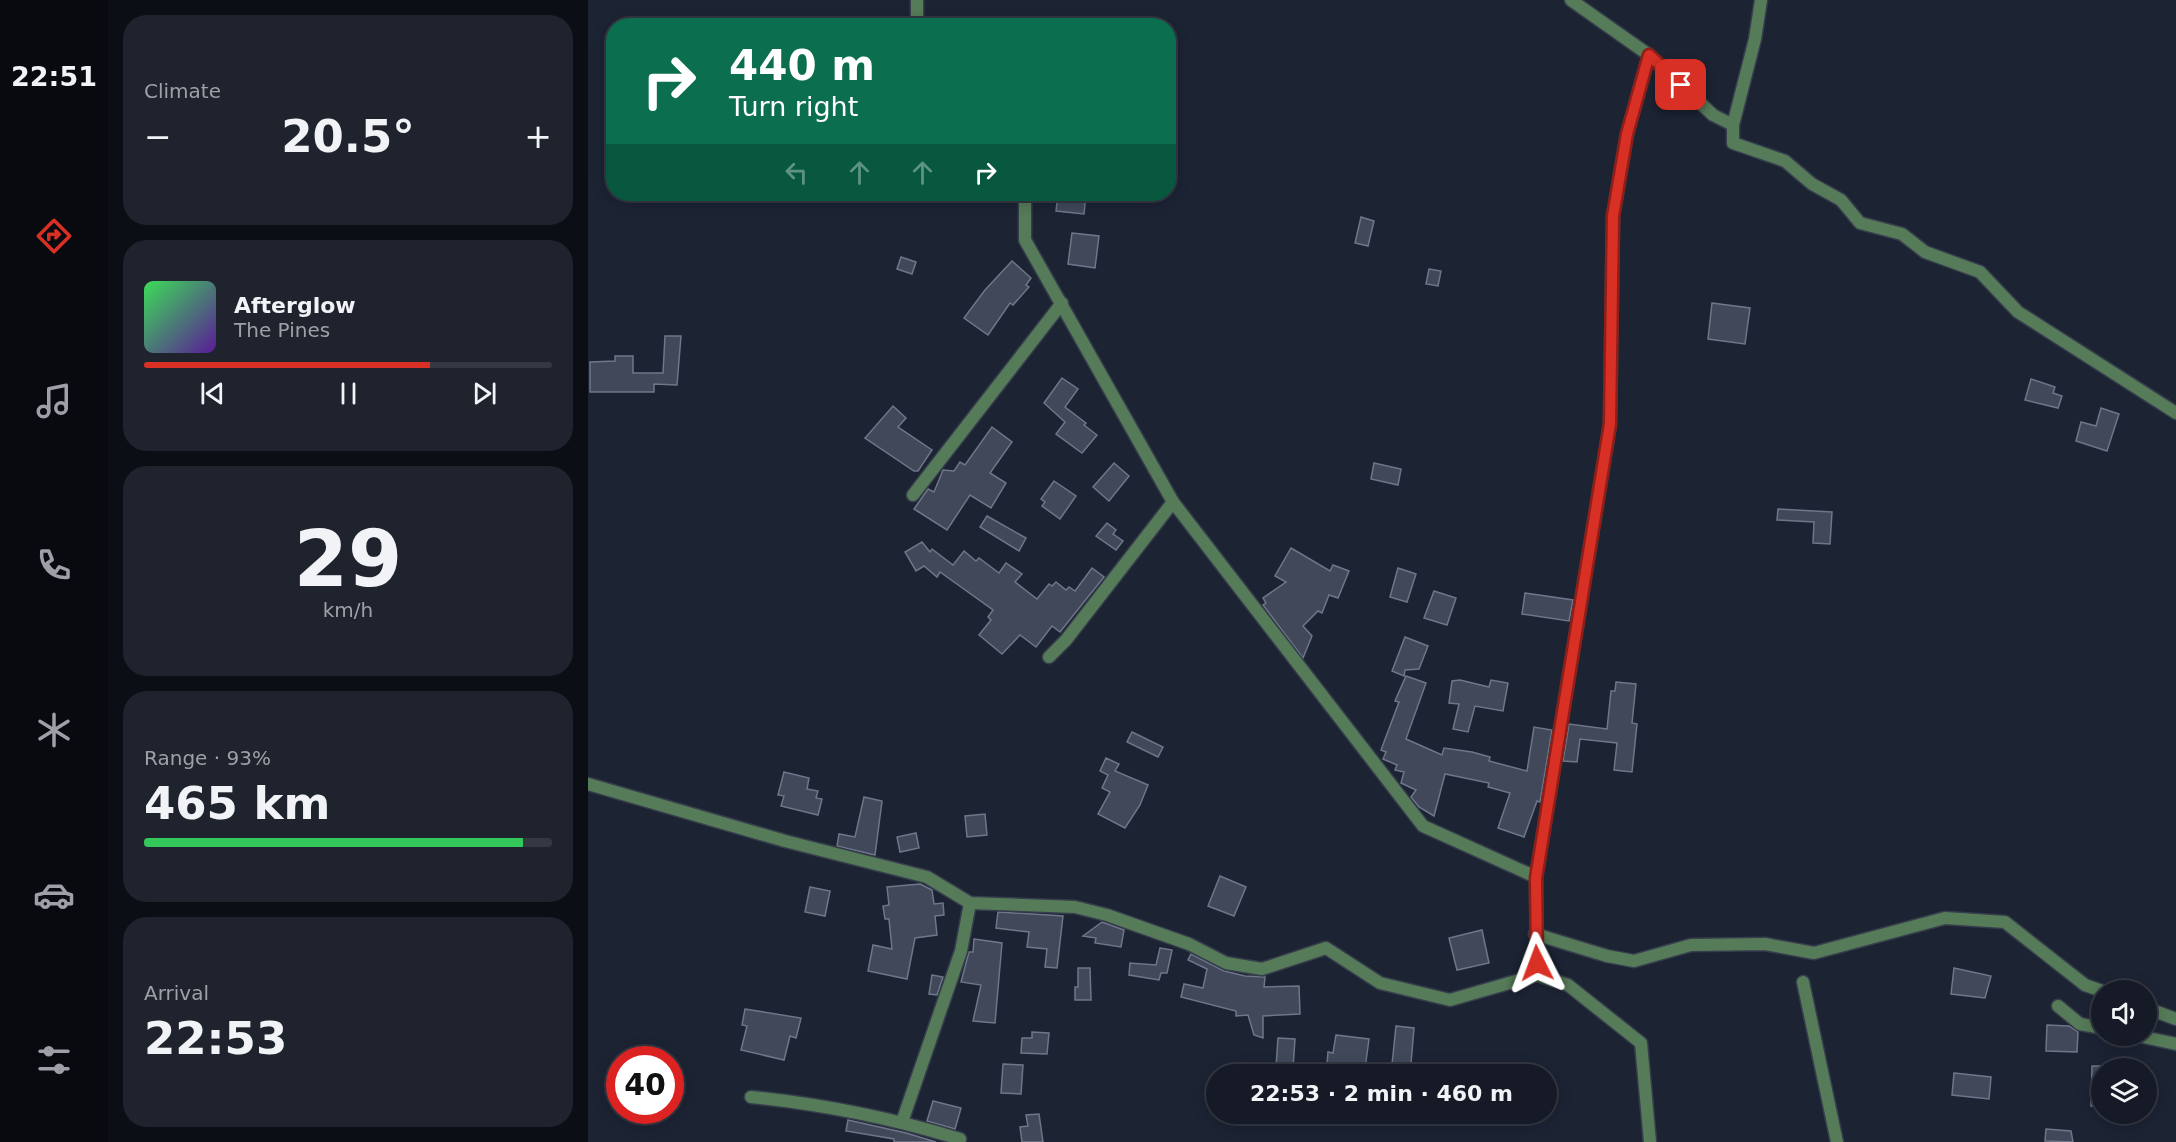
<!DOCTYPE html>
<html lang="en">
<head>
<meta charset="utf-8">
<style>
	:root { --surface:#151a26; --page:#1e232e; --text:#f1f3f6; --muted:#9da1a7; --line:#343843; --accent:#d93025 }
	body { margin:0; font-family:"DejaVu Sans",sans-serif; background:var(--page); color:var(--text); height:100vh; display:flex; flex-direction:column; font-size:22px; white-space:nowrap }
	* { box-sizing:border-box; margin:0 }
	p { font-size:20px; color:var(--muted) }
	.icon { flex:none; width:33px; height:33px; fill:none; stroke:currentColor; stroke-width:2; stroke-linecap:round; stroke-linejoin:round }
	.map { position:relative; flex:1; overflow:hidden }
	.sheet { display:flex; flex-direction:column; gap:15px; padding:15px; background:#0c0e15; width:480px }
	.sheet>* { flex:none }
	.top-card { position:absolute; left:18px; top:18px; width:570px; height:183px; border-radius:24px; box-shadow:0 3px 15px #0003,0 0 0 2px var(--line); background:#0b6e4f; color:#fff; overflow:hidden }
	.controls { position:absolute; left:1503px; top:980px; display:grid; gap:12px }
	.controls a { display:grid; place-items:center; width:66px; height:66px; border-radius:50%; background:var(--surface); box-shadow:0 3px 15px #0003,0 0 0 2px var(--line); font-size:30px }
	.speed { position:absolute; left:18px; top:1046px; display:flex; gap:12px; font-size:30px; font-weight:700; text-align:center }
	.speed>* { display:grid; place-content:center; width:78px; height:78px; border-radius:50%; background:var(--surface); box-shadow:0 3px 15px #0003,0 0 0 2px var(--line); line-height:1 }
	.speed .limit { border:9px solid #d22; background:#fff; color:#111 }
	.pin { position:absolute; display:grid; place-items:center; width:51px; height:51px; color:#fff; margin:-26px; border-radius:12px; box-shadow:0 3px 9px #0006 }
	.me { position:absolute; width:66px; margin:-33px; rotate:357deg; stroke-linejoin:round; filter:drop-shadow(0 0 4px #0008) }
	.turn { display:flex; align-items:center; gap:21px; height:126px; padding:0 24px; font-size:27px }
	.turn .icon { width:78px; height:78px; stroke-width:2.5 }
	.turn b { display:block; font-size:42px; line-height:51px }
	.lanes { display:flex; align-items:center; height:57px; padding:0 24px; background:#0003; justify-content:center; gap:30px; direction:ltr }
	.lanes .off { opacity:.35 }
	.big { font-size:45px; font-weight:600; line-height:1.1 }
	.sheet .tile { flex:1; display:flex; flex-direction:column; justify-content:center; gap:9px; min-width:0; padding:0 21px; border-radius:24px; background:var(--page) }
	.sheet .dial { align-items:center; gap:0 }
	.dial b { font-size:78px; line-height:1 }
	.song { display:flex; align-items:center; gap:18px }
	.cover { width:72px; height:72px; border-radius:9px; background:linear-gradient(135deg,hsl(130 70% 55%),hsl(270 70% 35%)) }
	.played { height:6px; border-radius:3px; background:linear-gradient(90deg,var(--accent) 70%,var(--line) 70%) }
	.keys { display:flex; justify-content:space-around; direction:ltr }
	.heat { display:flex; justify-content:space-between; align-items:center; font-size:33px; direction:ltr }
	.charge { height:9px; border-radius:4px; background:linear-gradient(90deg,#34c759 93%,var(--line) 0) }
	.trip { position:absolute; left:618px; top:1064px; width:351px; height:60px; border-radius:30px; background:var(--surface); box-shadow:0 3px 15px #0003,0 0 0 2px var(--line); font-weight:600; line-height:60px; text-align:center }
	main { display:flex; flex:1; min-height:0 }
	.tabs { display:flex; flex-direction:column; width:108px; justify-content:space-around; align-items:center; background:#080a0f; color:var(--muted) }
	.tabs .icon { width:42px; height:42px }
	.tabs .on { color:var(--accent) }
	.tabs b { font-size:27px; color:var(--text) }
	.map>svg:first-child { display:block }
</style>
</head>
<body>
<main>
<nav class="tabs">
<b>22:51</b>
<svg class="icon on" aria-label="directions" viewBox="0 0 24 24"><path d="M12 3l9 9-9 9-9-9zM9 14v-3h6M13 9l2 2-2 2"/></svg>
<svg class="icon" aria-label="music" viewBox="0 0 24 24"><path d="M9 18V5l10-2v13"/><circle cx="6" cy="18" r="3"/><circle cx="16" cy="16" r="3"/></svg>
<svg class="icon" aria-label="phone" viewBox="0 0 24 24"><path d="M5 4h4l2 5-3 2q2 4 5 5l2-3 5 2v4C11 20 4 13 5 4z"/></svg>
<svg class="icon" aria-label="climate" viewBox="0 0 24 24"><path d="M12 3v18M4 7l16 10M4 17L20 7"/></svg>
<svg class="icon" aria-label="car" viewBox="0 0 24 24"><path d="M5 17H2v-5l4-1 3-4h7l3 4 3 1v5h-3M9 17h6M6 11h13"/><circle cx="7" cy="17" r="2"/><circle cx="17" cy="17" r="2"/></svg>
<svg class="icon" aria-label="filters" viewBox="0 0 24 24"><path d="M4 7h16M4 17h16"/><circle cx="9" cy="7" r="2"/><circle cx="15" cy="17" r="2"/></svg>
</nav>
<section class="sheet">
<div class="tile"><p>Climate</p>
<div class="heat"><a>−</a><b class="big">20.5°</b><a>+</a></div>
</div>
<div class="tile">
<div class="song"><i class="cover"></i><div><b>Afterglow</b><p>The Pines</p></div></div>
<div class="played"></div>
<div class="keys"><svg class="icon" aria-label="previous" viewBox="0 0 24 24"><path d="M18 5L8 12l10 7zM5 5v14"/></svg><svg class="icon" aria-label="pause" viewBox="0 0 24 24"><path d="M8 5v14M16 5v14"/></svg><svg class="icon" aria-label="next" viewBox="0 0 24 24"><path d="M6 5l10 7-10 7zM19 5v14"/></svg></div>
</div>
<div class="tile dial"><b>29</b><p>km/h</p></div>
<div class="tile"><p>Range · 93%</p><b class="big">465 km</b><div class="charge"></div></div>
<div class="tile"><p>Arrival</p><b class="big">22:53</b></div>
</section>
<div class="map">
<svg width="1588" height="1142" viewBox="0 0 1588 1142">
	<rect width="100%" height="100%" fill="#1c2333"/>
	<g fill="#40485a" stroke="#6e778a" stroke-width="1.5">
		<polygon points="470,194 498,194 496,214 468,211"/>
		<polygon points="773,217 786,221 780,246 767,243"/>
		<polygon points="484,233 511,236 507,268 480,264"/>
		<polygon points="313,257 328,262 324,274 309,269"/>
		<polygon points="424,261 443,278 438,285 441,287 425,305 422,303 400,335 376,318 397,290"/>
		<polygon points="841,269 853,271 850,286 838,284"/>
		<polygon points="1124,303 1162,308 1157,344 1120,339"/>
		<polygon points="77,336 93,336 89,385 66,384 66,392 2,392 2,362 27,361 27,356 45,356 45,373 75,373"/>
		<polygon points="474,378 490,389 477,407 498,423 496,425 509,435 494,453 468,434 477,422 456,403"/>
		<polygon points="1443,379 1467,387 1465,393 1474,396 1470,408 1437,400"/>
		<polygon points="305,406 318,418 310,427 344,450 330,471 326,471 277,438"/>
		<polygon points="1513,408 1531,414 1519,451 1488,441 1493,422 1508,426"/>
		<polygon points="404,427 424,442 402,473 418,483 403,508 382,495 359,530 326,509 340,489 346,492 355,470 366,471 372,462 377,465"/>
		<polygon points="526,463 541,476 521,501 505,487"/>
		<polygon points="786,463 813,469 810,485 783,479"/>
		<polygon points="466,481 488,496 472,519 454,506 457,502 453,499"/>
		<polygon points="1190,509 1244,512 1242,544 1225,543 1226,522 1189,520"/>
		<polygon points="399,516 438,538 431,551 392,527"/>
		<polygon points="519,523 528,530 525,534 535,541 528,550 508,536"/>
		<polygon points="334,542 342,552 344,549 365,565 376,551 388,561 391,558 411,573 418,563 434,574 427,582 449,599 461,584 464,586 468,582 478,590 481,587 487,591 504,568 516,577 472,632 464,626 448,647 432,635 414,654 391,635 403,620 400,617 405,610 352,572 349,577 336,566 328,571 317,552"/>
		<polygon points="703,548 742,571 745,565 761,571 750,598 741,595 734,613 730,611 715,626 724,636 715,658 675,605 678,603 675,598 698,582 687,576"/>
		<polygon points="810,568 828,574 819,602 802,597"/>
		<polygon points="846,591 868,598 859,625 836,618"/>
		<polygon points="937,593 985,600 981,621 934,614"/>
		<polygon points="817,637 840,646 831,669 817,670 816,676 804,671"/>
		<polygon points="818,676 838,683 818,739 854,755 856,748 884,752 902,757 901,761 939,771 946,727 964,730 952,802 949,801 936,837 910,828 922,793 900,787 901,783 857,774 846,816 831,807 823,797 828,790 813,783 816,772 807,770 809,765 795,759 798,752 793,750 811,702 807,701"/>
		<polygon points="872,680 901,687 903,680 920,683 915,711 887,706 880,732 865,729 871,704 861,703 864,681"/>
		<polygon points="1028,682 1048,684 1044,723 1049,724 1044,772 1026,770 1029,743 992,739 989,762 975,761 981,724 1019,729 1023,691 1027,691"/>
		<polygon points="544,732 575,747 570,757 539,742"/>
		<polygon points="518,758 531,764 527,771 560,785 552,805 537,828 510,814 522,792 514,788 520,775 512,771"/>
		<polygon points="196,772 221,778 219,789 230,791 228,798 234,799 230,815 193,806 196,796 190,795"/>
		<polygon points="276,797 294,801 287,855 249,846 251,834 267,837"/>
		<polygon points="397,814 399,835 379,837 377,816"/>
		<polygon points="328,833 331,848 312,852 309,837"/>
		<polygon points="632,876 658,887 646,916 620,906"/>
		<polygon points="332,884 344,890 346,904 355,903 356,915 347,916 349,935 327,938 319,979 280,971 285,945 304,949 301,919 297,919 295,906 301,905 299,887"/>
		<polygon points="222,887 242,891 237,916 217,912"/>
		<polygon points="410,912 475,916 469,968 457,967 459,949 439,947 441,932 408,928"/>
		<polygon points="514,922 536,930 533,947 507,943 508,938 495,936"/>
		<polygon points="894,930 901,963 869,970 861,938"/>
		<polygon points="386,939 414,943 407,1023 385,1021 393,985 373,982 381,952 385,952"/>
		<polygon points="572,948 584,950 579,973 573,973 571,980 541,975 542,963 568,965"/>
		<polygon points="603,954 636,971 657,976 677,977 676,987 711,986 712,1014 675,1016 675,1038 666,1035 660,1015 648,1016 648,1011 593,997 596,984 615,988 619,969 600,960"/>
		<polygon points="490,968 502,968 503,1000 487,1000 487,987 490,987"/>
		<polygon points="1366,968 1403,976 1397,998 1363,994"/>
		<polygon points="344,975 355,977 349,995 341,994"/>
		<polygon points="157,1009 213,1018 208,1038 202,1036 196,1060 153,1050 159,1026 154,1025"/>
		<polygon points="1459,1025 1481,1026 1490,1032 1489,1052 1458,1051"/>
		<polygon points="808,1026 826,1028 823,1063 830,1064 829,1074 803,1074"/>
		<polygon points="444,1032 461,1033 459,1054 433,1053 434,1038 444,1038"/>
		<polygon points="748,1035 781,1039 777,1069 739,1064 740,1052 745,1053"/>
		<polygon points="690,1038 707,1039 705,1068 688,1067"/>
		<polygon points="415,1064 435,1065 433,1094 413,1093"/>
		<polygon points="1504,1066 1514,1066 1514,1106 1503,1106"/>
		<polygon points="1366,1073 1403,1077 1401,1099 1364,1095"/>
		<polygon points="345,1101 373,1108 367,1129 339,1121"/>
		<polygon points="451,1114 455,1142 434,1142 432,1127 440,1126 438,1115"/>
		<polygon points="260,1120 318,1133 348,1142 306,1142 306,1139 258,1131"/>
		<polygon points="1458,1129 1483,1131 1485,1142 1457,1141"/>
	</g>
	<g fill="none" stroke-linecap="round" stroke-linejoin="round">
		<defs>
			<g id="minor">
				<polyline points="1145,125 1167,39 1173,0"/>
				<polyline points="325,495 474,303"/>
				<polyline points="461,657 478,640 585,502"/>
				<polyline points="0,784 197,841 339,877 382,903 487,907 519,915 601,944 638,963 674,969 738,948 792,983 862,1000 949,975"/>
				<polyline points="947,934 1019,956 1046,961 1103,945 1177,944 1226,953 1357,918 1417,922 1497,985 1514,991"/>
				<polyline points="1470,1006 1492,1024 1514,1028"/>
				<polyline points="1558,1008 1588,1019"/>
				<polyline points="1546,1035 1588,1044"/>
				<path d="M163,1097c71,7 140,21 209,42"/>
				<polyline points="314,1122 373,951 382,903"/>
			</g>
			<g id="tertiary">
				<polyline points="329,0 329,26"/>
				<polyline points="983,0 1061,55 1125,115 1145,125 1145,143 1197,161 1224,184 1253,200 1272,223 1314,234 1337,252 1392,272 1430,312 1588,413"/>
				<polyline points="1061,55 1039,134 1025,216 1022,424 948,877 949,975 980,985 1053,1043 1062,1142"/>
				<polyline points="437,194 437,240 585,502 835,826 948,877"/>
				<polyline points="1215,982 1249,1142"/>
			</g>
		</defs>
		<use href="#minor" stroke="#363d4c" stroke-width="15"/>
		<use href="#tertiary" stroke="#363d4c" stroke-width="15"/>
		<use href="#minor" stroke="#567b58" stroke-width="12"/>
		<use href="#tertiary" stroke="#567b58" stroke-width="12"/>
	</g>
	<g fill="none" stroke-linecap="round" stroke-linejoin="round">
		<defs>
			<polyline id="route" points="949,963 948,878 1022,424 1025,216 1039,134 1061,55 1093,85"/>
		</defs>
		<use href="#route" stroke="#8d1f18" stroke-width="15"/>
		<use href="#route" stroke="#d93025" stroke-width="10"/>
	</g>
</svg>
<div class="controls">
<a><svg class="icon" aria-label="sound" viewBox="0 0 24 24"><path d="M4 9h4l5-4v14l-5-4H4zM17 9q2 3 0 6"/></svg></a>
<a><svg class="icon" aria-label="layers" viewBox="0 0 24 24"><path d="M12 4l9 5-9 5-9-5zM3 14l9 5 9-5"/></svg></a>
</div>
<div class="speed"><div class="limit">40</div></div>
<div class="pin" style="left:1093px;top:85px;background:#d93025"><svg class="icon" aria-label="arrive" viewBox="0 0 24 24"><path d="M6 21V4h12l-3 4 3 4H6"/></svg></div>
<svg class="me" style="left:949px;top:963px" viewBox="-20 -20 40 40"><path d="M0-17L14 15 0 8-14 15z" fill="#d93025" stroke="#fff" stroke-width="4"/></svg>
<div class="trip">22:53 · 2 min · 460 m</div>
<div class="top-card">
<div class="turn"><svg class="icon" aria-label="right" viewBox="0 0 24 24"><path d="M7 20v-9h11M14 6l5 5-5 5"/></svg><div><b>440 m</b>Turn right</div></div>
<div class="lanes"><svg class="icon off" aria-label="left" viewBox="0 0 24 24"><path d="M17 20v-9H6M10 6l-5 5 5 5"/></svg><svg class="icon off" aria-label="ahead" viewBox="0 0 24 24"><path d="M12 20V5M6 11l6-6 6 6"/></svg><svg class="icon off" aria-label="ahead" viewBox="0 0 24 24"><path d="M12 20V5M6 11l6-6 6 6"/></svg><svg class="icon" aria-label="right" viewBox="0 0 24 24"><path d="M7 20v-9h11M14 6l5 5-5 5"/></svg></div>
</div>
</div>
</main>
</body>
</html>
